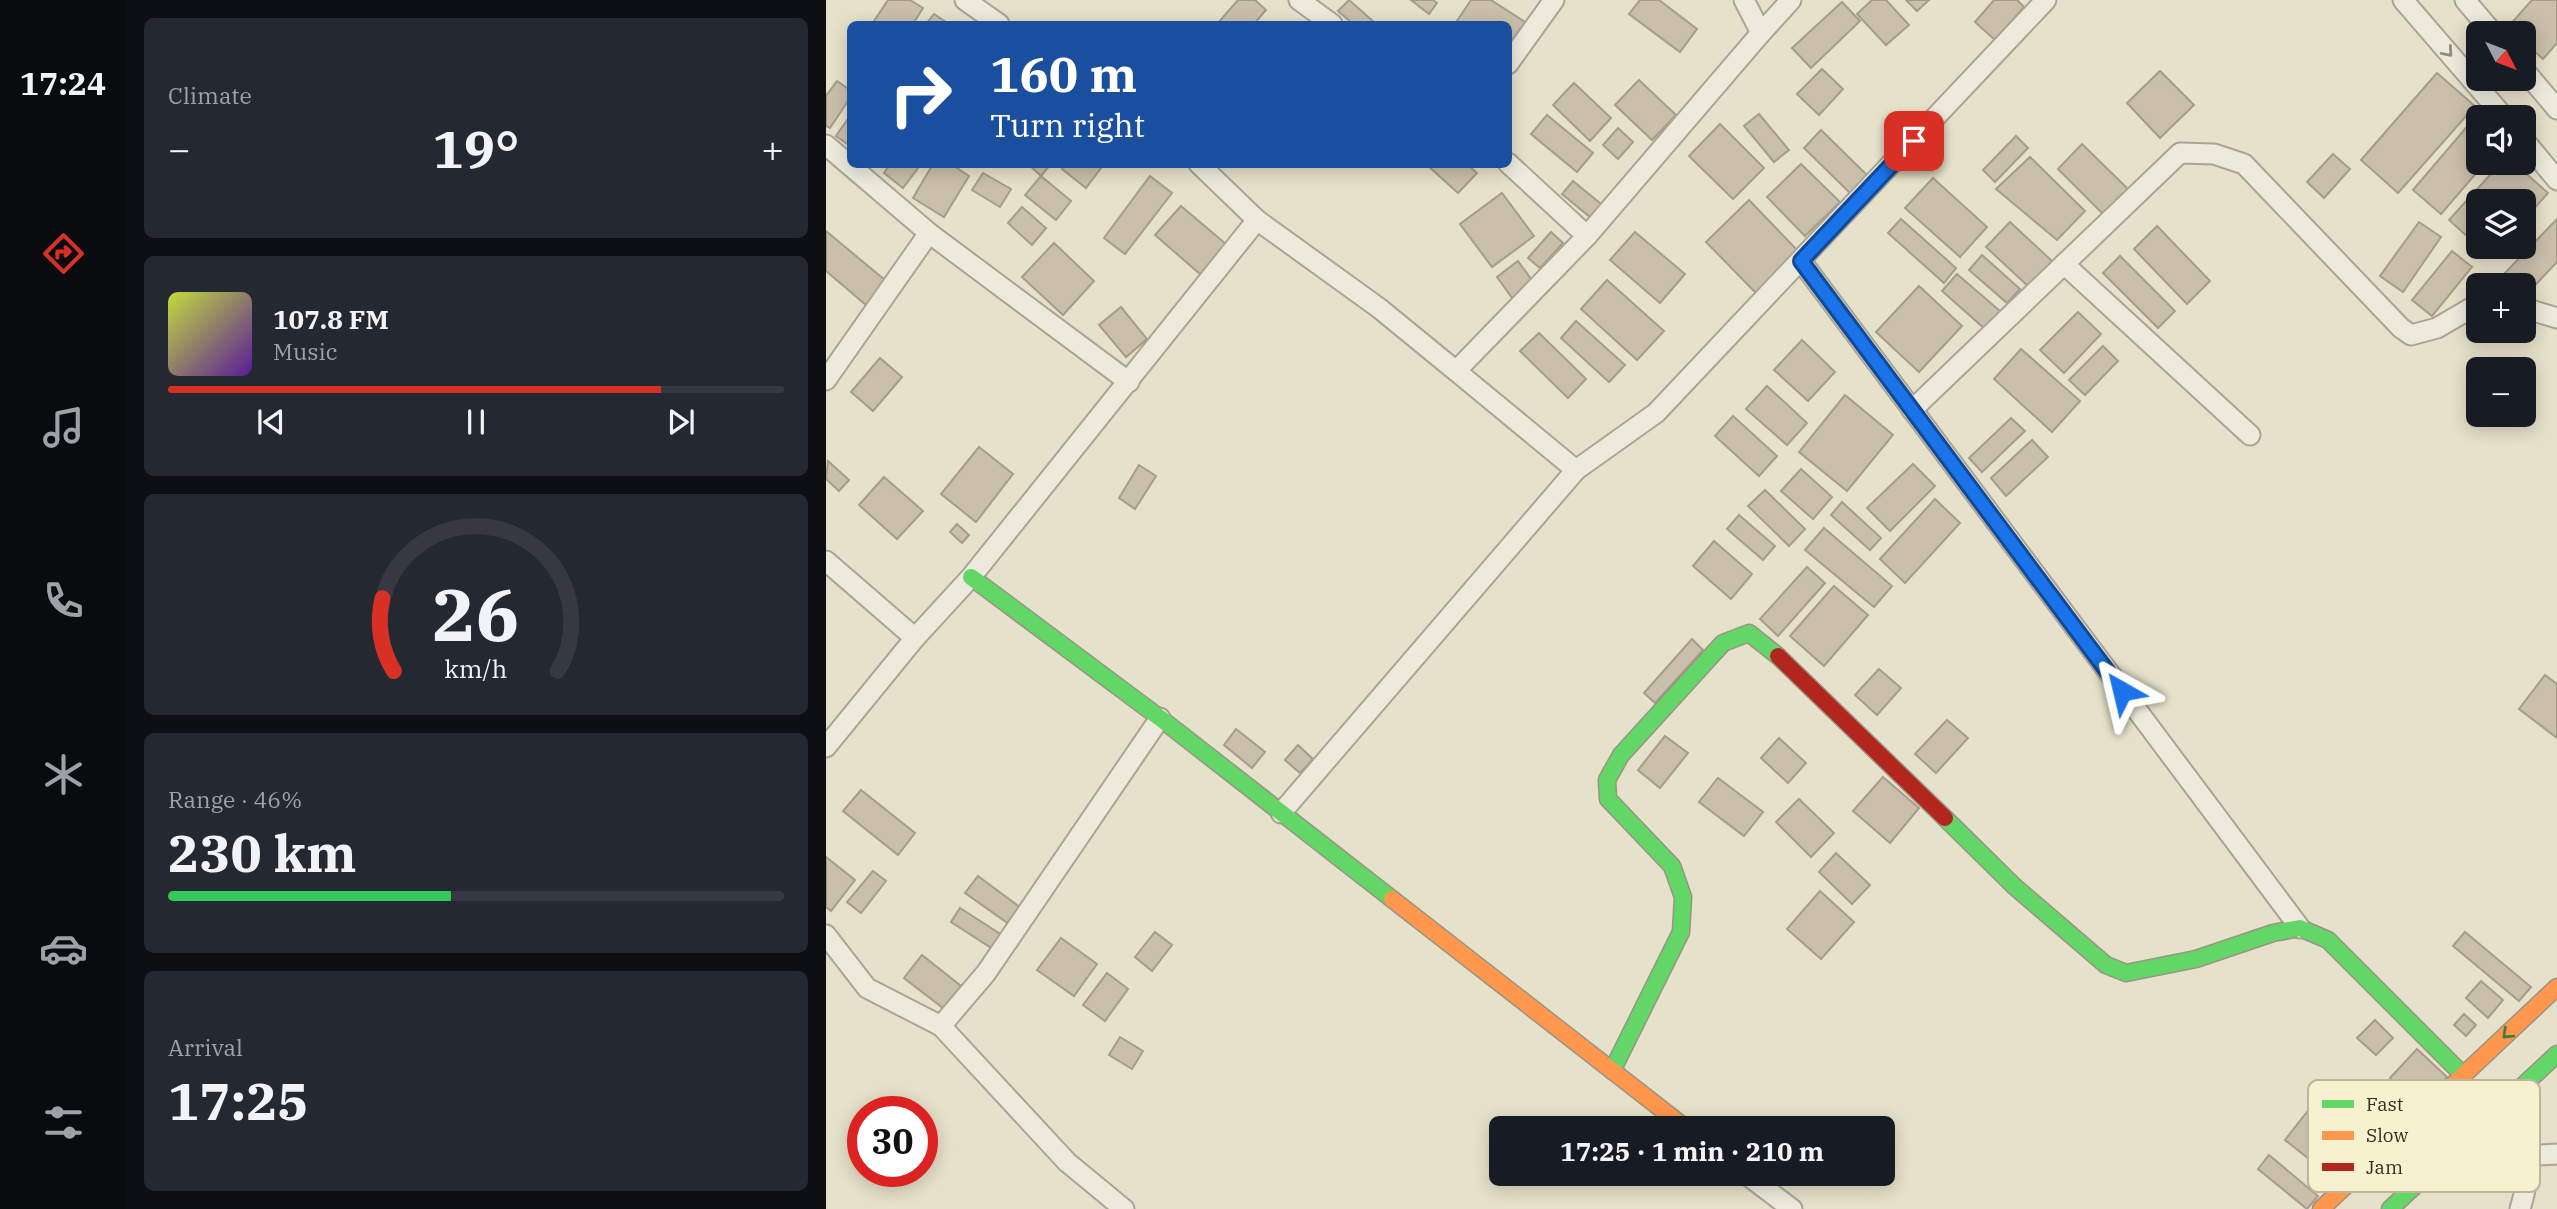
<!DOCTYPE html>
<html lang="en">
<head>
<meta charset="utf-8">
<style>
	:root { --surface:#171b24; --page:#242831; --text:#f1f3f6; --muted:#9ea1a6; --line:#363941; --accent:#d93025 }
	body { margin:0; font-family:"IBM Plex Serif",serif; background:var(--page); color:var(--text); height:100vh; display:flex; flex-direction:column; font-size:26px; white-space:nowrap }
	* { box-sizing:border-box; margin:0 }
	p { font-size:23px; color:var(--muted) }
	.icon { flex:none; width:38px; height:38px; fill:none; stroke:currentColor; stroke-width:2; stroke-linecap:round; stroke-linejoin:round }
	.map { position:relative; flex:1; overflow:hidden }
	.drawer { display:flex; flex-direction:column; gap:18px; padding:18px; background:#0d0f14; width:700px }
	.drawer>* { flex:none }
	.banner { position:absolute; left:21px; top:21px; width:665px; height:147px; border-radius:10px; box-shadow:0 4px 18px #0003; background:#1a4fa0; color:#fff; overflow:hidden }
	.needle { width:46px; rotate:132deg }
	.tools { position:absolute; left:1640px; top:21px; display:grid; gap:14px }
	.tools a { display:grid; place-items:center; width:70px; height:70px; border-radius:10px; background:var(--surface); box-shadow:0 4px 18px #0003; font-size:35px }
	.speed { position:absolute; left:21px; top:1096px; display:flex; gap:14px; font-size:35px; font-weight:700; text-align:center }
	.speed>* { display:grid; place-content:center; width:91px; height:91px; border-radius:50%; background:var(--surface); box-shadow:0 4px 18px #0003; line-height:1 }
	.speed .limit { border:10px solid #d22; background:#fff; color:#111 }
	.pin { position:absolute; display:grid; place-items:center; width:60px; height:60px; color:#fff; margin:-30px; border-radius:14px; box-shadow:0 4px 10px #0006 }
	.me { position:absolute; width:77px; margin:-38px; rotate:323deg; stroke-linejoin:round; filter:drop-shadow(0 0 5px #0008) }
	.turn { display:flex; align-items:center; gap:24px; height:147px; padding:0 28px; font-size:32px }
	.turn .icon { width:91px; height:91px; stroke-width:2.5 }
	.turn b { display:block; font-size:49px; line-height:60px }
	.big { font-size:52px; font-weight:800; line-height:1.1 }
	.drawer .widget { flex:1; display:flex; flex-direction:column; justify-content:center; gap:10px; min-width:0; padding:0 24px; border-radius:10px; background:var(--page) }
	.drawer .dial { align-items:center; gap:0 }
	.dial svg { height:182px; overflow:visible; fill:none; stroke:var(--line); stroke-width:7; stroke-linecap:round; text-anchor:middle }
	.dial text { fill:var(--text); stroke:none }
	.song { display:flex; align-items:center; gap:21px }
	.cover { width:84px; height:84px; border-radius:10px; background:linear-gradient(135deg,hsl(70 70% 55%),hsl(270 70% 35%)) }
	.played { height:7px; border-radius:4px; background:linear-gradient(90deg,var(--accent) 80%,var(--line) 80%) }
	.keys { display:flex; justify-content:space-around; direction:ltr }
	.heat { display:flex; justify-content:space-between; align-items:center; font-size:38px; direction:ltr }
	.charge { height:10px; border-radius:5px; background:linear-gradient(90deg,#34c759 46%,var(--line) 0) }
	.trip { position:absolute; left:663px; top:1116px; width:406px; height:70px; border-radius:10px; background:var(--surface); box-shadow:0 4px 18px #0003; font-weight:800; line-height:70px; text-align:center }
	main { display:flex; flex:1; min-height:0 }
	.dock { display:flex; flex-direction:column; width:126px; justify-content:space-around; align-items:center; background:#090b0e; color:var(--muted) }
	.dock .icon { width:49px; height:49px }
	.dock .selected { color:var(--accent) }
	.dock b { font-size:32px; color:var(--text) }
	.map>svg:first-child { display:block }
</style>
</head>
<body>
<main>
<nav class="dock">
<b>17:24</b>
<svg class="icon selected" aria-label="directions" viewBox="0 0 24 24"><path d="M12 3l9 9-9 9-9-9zM9 14v-3h6M13 9l2 2-2 2"/></svg>
<svg class="icon" aria-label="music" viewBox="0 0 24 24"><path d="M9 18V5l10-2v13"/><circle cx="6" cy="18" r="3"/><circle cx="16" cy="16" r="3"/></svg>
<svg class="icon" aria-label="phone" viewBox="0 0 24 24"><path d="M5 4h4l2 5-3 2q2 4 5 5l2-3 5 2v4C11 20 4 13 5 4z"/></svg>
<svg class="icon" aria-label="climate" viewBox="0 0 24 24"><path d="M12 3v18M4 7l16 10M4 17L20 7"/></svg>
<svg class="icon" aria-label="car" viewBox="0 0 24 24"><path d="M5 17H2v-5l4-1 3-4h7l3 4 3 1v5h-3M9 17h6M6 11h13"/><circle cx="7" cy="17" r="2"/><circle cx="17" cy="17" r="2"/></svg>
<svg class="icon" aria-label="filters" viewBox="0 0 24 24"><path d="M4 7h16M4 17h16"/><circle cx="9" cy="7" r="2"/><circle cx="15" cy="17" r="2"/></svg>
</nav>
<section class="drawer">
<div class="widget"><p>Climate</p>
<div class="heat"><a>−</a><b class="big">19°</b><a>+</a></div>
</div>
<div class="widget">
<div class="song"><i class="cover"></i><div><b>107.8 FM</b><p>Music</p></div></div>
<div class="played"></div>
<div class="keys"><svg class="icon" aria-label="previous" viewBox="0 0 24 24"><path d="M18 5L8 12l10 7zM5 5v14"/></svg><svg class="icon" aria-label="pause" viewBox="0 0 24 24"><path d="M8 5v14M16 5v14"/></svg><svg class="icon" aria-label="next" viewBox="0 0 24 24"><path d="M6 5l10 7-10 7zM19 5v14"/></svg></div>
</div>
<div class="widget dial"><svg viewBox="0 0 100 80">
<path d="M14 69A42 42 0 1 1 86 69"/>
<path d="M14 69A42 42 0 0 1 9 37" stroke="#d93025"/>
<text x="50" y="56" font-size="32" font-weight="700">26</text>
<text x="50" y="72" font-size="11">km/h</text>
</svg></div>
<div class="widget"><p>Range · 46%</p><b class="big">230 km</b><div class="charge"></div></div>
<div class="widget"><p>Arrival</p><b class="big">17:25</b></div>
</section>
<div class="map">
<svg width="1731" height="1209" viewBox="0 0 1731 1209">
	<rect width="100%" height="100%" fill="#e6e1ca"/>
	<g fill="#cabfab" stroke="#a69c89" stroke-width="2">
		<polygon points="62,0 84,0 97,8 87,24 46,24"/>
		<polygon points="412,0 429,0 440,10 428,24 391,24"/>
		<polygon points="523,0 548,22 546,24 527,24 512,11"/>
		<polygon points="585,0 607,0 611,3 603,14"/>
		<polygon points="645,0 665,0 699,22 682,46 682,24 629,24"/>
		<polygon points="814,0 833,0 871,29 854,52 803,14"/>
		<polygon points="1046,0 1060,0 1083,25 1060,45 1031,14"/>
		<polygon points="1080,0 1103,0 1091,11"/>
		<polygon points="1168,0 1191,0 1198,7 1169,40 1149,22"/>
		<polygon points="1706,0 1731,0 1731,43 1717,59 1698,42 1698,33 1688,33 1681,28"/>
		<polygon points="1016,2 1034,21 985,68 966,48"/>
		<polygon points="108,14 123,24 100,24"/>
		<polygon points="996,69 1017,89 993,115 971,94"/>
		<polygon points="1334,71 1368,105 1334,138 1301,103"/>
		<polygon points="1611,73 1649,106 1572,193 1535,160"/>
		<polygon points="813,80 850,115 826,140 789,105"/>
		<polygon points="11,81 24,90 24,98 4,128 0,126 0,96"/>
		<polygon points="748,83 785,118 764,141 727,105"/>
		<polygon points="933,114 963,150 948,162 918,126"/>
		<polygon points="721,115 767,153 751,172 705,134"/>
		<polygon points="1651,115 1652,163 1659,163 1615,214 1587,190"/>
		<polygon points="24,116 24,146 10,136"/>
		<polygon points="894,124 938,168 907,199 863,156"/>
		<polygon points="792,128 807,142 792,159 777,145"/>
		<polygon points="995,130 1042,176 1025,194 978,148"/>
		<polygon points="1190,136 1202,148 1169,182 1157,170"/>
		<polygon points="1256,144 1304,191 1279,216 1232,169"/>
		<polygon points="1507,154 1524,169 1498,198 1481,182"/>
		<polygon points="1204,157 1259,211 1231,240 1170,189"/>
		<polygon points="1675,163 1688,163 1722,193 1698,220 1698,201 1652,201 1652,246 1623,220"/>
		<polygon points="64,164 95,164 77,188 58,173"/>
		<polygon points="107,164 125,164 143,176 118,217 87,198"/>
		<polygon points="202,164 225,164 215,176"/>
		<polygon points="240,164 278,164 260,188 236,169"/>
		<polygon points="600,164 641,164 651,173 632,193"/>
		<polygon points="975,164 1014,202 979,236 941,197"/>
		<polygon points="157,173 185,189 174,207 146,190"/>
		<polygon points="215,176 245,201 230,220 199,195"/>
		<polygon points="324,176 346,193 299,254 278,238"/>
		<polygon points="1107,178 1161,227 1134,257 1079,208"/>
		<polygon points="747,181 775,204 764,217 736,194"/>
		<polygon points="676,193 708,236 666,267 634,224"/>
		<polygon points="923,200 973,252 930,293 880,242"/>
		<polygon points="355,206 400,244 374,274 329,235"/>
		<polygon points="196,207 220,228 206,245 182,223"/>
		<polygon points="1075,219 1130,268 1118,283 1062,233"/>
		<polygon points="1731,219 1731,262 1699,296 1698,285 1688,285 1677,275"/>
		<polygon points="1184,222 1227,262 1203,287 1160,247"/>
		<polygon points="1593,222 1615,237 1577,292 1554,276"/>
		<polygon points="1331,226 1384,281 1361,304 1308,249"/>
		<polygon points="0,231 60,281 40,305 0,271"/>
		<polygon points="725,232 737,243 714,268 702,258"/>
		<polygon points="809,232 859,274 834,303 784,260"/>
		<polygon points="228,243 268,281 237,315 196,277"/>
		<polygon points="1626,251 1646,267 1606,316 1586,300"/>
		<polygon points="1156,255 1194,289 1181,303 1143,270"/>
		<polygon points="1294,256 1349,311 1332,328 1277,273"/>
		<polygon points="692,261 710,286 689,302 671,277"/>
		<polygon points="1131,274 1174,311 1159,329 1116,291"/>
		<polygon points="781,280 838,331 811,360 755,309"/>
		<polygon points="1093,286 1136,326 1093,372 1050,332"/>
		<polygon points="295,307 321,339 300,357 273,325"/>
		<polygon points="1252,312 1275,334 1238,373 1214,350"/>
		<polygon points="750,321 799,365 783,382 735,338"/>
		<polygon points="713,333 760,379 742,398 694,351"/>
		<polygon points="976,340 1009,372 982,401 948,370"/>
		<polygon points="1277,346 1292,361 1259,395 1243,380"/>
		<polygon points="1195,349 1254,401 1226,432 1168,379"/>
		<polygon points="54,358 76,377 47,411 25,392"/>
		<polygon points="941,386 981,423 961,445 920,409"/>
		<polygon points="1019,395 1067,435 1021,491 973,452"/>
		<polygon points="907,416 951,456 933,476 889,436"/>
		<polygon points="1185,418 1199,431 1156,472 1143,458"/>
		<polygon points="1206,440 1222,457 1180,496 1165,478"/>
		<polygon points="153,447 187,474 150,522 115,494"/>
		<polygon points="2,461 23,480 13,491 0,479"/>
		<polygon points="1087,464 1109,486 1064,531 1041,508"/>
		<polygon points="313,465 330,476 309,509 293,498"/>
		<polygon points="975,469 1006,497 987,519 955,491"/>
		<polygon points="58,477 97,511 71,539 33,505"/>
		<polygon points="939,490 979,529 963,546 922,506"/>
		<polygon points="1109,499 1134,523 1079,583 1054,559"/>
		<polygon points="1016,502 1055,538 1044,550 1005,515"/>
		<polygon points="913,515 949,546 937,560 901,529"/>
		<polygon points="131,524 143,535 136,543 124,532"/>
		<polygon points="998,528 1066,586 1048,607 979,550"/>
		<polygon points="888,541 926,574 905,599 867,566"/>
		<polygon points="981,567 999,583 952,636 934,619"/>
		<polygon points="1008,586 1042,615 998,666 964,636"/>
		<polygon points="866,639 877,650 829,703 818,693"/>
		<polygon points="1053,669 1075,688 1051,715 1029,695"/>
		<polygon points="1719,675 1731,684 1731,738 1693,709"/>
		<polygon points="1121,720 1142,738 1110,773 1089,754"/>
		<polygon points="410,729 439,752 426,768 398,745"/>
		<polygon points="839,736 862,753 834,788 812,770"/>
		<polygon points="953,738 980,763 962,783 935,758"/>
		<polygon points="472,745 487,759 474,773 459,760"/>
		<polygon points="1057,777 1093,808 1064,843 1027,811"/>
		<polygon points="892,778 937,812 918,836 873,802"/>
		<polygon points="35,790 89,833 72,855 17,811"/>
		<polygon points="973,799 1008,833 985,857 950,822"/>
		<polygon points="1010,853 1044,885 1026,904 993,872"/>
		<polygon points="0,857 29,880 5,911 0,907"/>
		<polygon points="47,871 60,881 35,913 21,902"/>
		<polygon points="152,876 195,908 183,924 139,893"/>
		<polygon points="994,891 1028,922 995,959 961,929"/>
		<polygon points="134,908 176,935 167,949 125,922"/>
		<polygon points="329,932 346,945 326,971 309,957"/>
		<polygon points="1639,932 1705,987 1693,1001 1627,946"/>
		<polygon points="235,938 271,964 248,996 211,970"/>
		<polygon points="96,955 135,986 117,1008 78,978"/>
		<polygon points="281,973 302,989 279,1021 257,1005"/>
		<polygon points="1655,981 1677,1000 1662,1018 1640,998"/>
		<polygon points="1638,1014 1650,1025 1640,1036 1628,1025"/>
		<polygon points="1549,1020 1567,1038 1550,1055 1531,1038"/>
		<polygon points="294,1037 317,1051 306,1069 283,1055"/>
		<polygon points="1591,1049 1621,1077 1594,1106 1564,1078"/>
		<polygon points="1485,1107 1515,1130 1488,1163 1459,1140"/>
		<polygon points="1443,1155 1492,1196 1481,1209 1432,1169"/>
	</g>
	<g fill="none" stroke-linecap="round" stroke-linejoin="round">
		<defs>
			<g id="street">
				<polyline points="139,0 173,24"/>
				<polyline points="473,0 506,24"/>
				<polyline points="918,0 935,33 965,0"/>
				<polyline points="1577,0 1678,117"/>
				<polyline points="1639,0 1667,33"/>
				<polyline points="682,64 728,0"/>
				<polyline points="1698,70 1731,109"/>
				<polyline points="1698,140 1731,180"/>
				<polyline points="0,145 103,233 0,380"/>
				<polyline points="682,163 761,236 935,33"/>
				<polyline points="373,164 431,220 553,308 630,371 761,236"/>
				<polyline points="103,233 303,382"/>
				<polyline points="975,261 1474,928"/>
				<polyline points="1238,264 1424,435"/>
				<polyline points="1698,308 1731,318"/>
				<polyline points="630,371 750,470 830,413 1220,0"/>
				<polyline points="1086,410 1354,153 1388,154 1418,164 1575,328 1585,335 1611,328 1652,304"/>
				<polyline points="0,561 89,638 145,577 431,220"/>
				<polyline points="0,747 89,638"/>
				<polyline points="455,813 750,470"/>
				<polyline points="0,935 41,988 115,1026"/>
				<path d="M1666,1114c32,39 44,43 28,95"/>
				<polyline points="1700,1156 1731,1154"/>
				<polyline points="920,1174 966,1209"/>
				<polyline points="298,1209 241,1162 115,1026 160,973 334,718"/>
			</g>
			<g id="fast">
				<polyline points="145,577 334,718 566,899"/>
				<polyline points="1119,818 1188,886 1280,965 1300,973 1370,959 1447,933 1474,928 1502,940 1637,1075"/>
				<polyline points="786,1071 855,932 857,897 846,866 782,799 781,780 795,755 897,643 923,633 952,656"/>
				<polyline points="1564,1209 1731,1054"/>
			</g>
			<g id="slow">
				<polyline points="566,899 861,1129"/>
				<polyline points="1495,1209 1731,987"/>
			</g>
			<polyline id="jam" points="952,656 1119,818"/>
		</defs>
		<use href="#street" stroke="#aba494" stroke-width="23"/>
		<use href="#fast" stroke="#9a9484" stroke-width="19"/>
		<use href="#slow" stroke="#9a9484" stroke-width="19"/>
		<use href="#jam" stroke="#9a9484" stroke-width="19"/>
		<use href="#street" stroke="#edeadd" stroke-width="19"/>
		<use href="#fast" stroke="#63d668" stroke-width="16"/>
		<use href="#slow" stroke="#ff974d" stroke-width="16"/>
		<use href="#jam" stroke="#b3261e" stroke-width="16"/>
	</g>
	<defs><path id="oneway-chevron" d="M-2-3.5L2.5 0L-2 3.5" fill="none" stroke-width="1.6" stroke-linecap="round" stroke-linejoin="round" transform="scale(1.75)"/></defs>
	<use stroke="#938c7c" href="#oneway-chevron" transform="translate(1622 52) rotate(49)"/>
	<use stroke="#4c7a3e" href="#oneway-chevron" transform="translate(1681 1034) rotate(137)"/>
	<g fill="none" stroke-linecap="round" stroke-linejoin="round">
		<defs>
			<polyline id="route" points="1088,141 975,261 1296,691"/>
		</defs>
		<use href="#route" stroke="#114b97" stroke-width="18"/>
		<use href="#route" stroke="#1a73e8" stroke-width="12"/>
	</g>
	<rect x="1482" y="1080" width="232" height="112" rx="10" fill="#f8f1cf" stroke="#bfb699" stroke-width="2"/>
	<rect x="1496" y="1100" width="32" height="8" fill="#63d668"/>
	<rect x="1496" y="1131" width="32" height="9" fill="#ff974d"/>
	<rect x="1496" y="1163" width="32" height="8" fill="#b3261e"/>
	<g font-size="19" fill="#392e1c">
		<text x="1540" y="1111">Fast</text>
		<text x="1540" y="1142">Slow</text>
		<text x="1540" y="1174">Jam</text>
	</g>
</svg>
<div class="tools">
<a><svg class="needle" viewBox="-14 -14 28 28"><path d="M0-13l5 13h-10z" fill="#e53935"/><path d="M0 13l5-13h-10z" fill="#9ea1a6"/></svg></a>
<a><svg class="icon" aria-label="sound" viewBox="0 0 24 24"><path d="M4 9h4l5-4v14l-5-4H4zM17 9q2 3 0 6"/></svg></a>
<a><svg class="icon" aria-label="layers" viewBox="0 0 24 24"><path d="M12 4l9 5-9 5-9-5zM3 14l9 5 9-5"/></svg></a>
<a>+</a>
<a>−</a>
</div>
<div class="speed"><div class="limit">30</div></div>
<div class="pin" style="left:1088px;top:141px;background:#d93025"><svg class="icon" aria-label="arrive" viewBox="0 0 24 24"><path d="M6 21V4h12l-3 4 3 4H6"/></svg></div>
<svg class="me" style="left:1296px;top:691px" viewBox="-20 -20 40 40"><path d="M0-17L14 15 0 8-14 15z" fill="#1a73e8" stroke="#fff" stroke-width="4"/></svg>
<div class="trip">17:25 · 1 min · 210 m</div>
<div class="banner">
<div class="turn"><svg class="icon" aria-label="right" viewBox="0 0 24 24"><path d="M7 20v-9h11M14 6l5 5-5 5"/></svg><div><b>160 m</b>Turn right</div></div>
</div>
</div>
</main>
</body>
</html>
